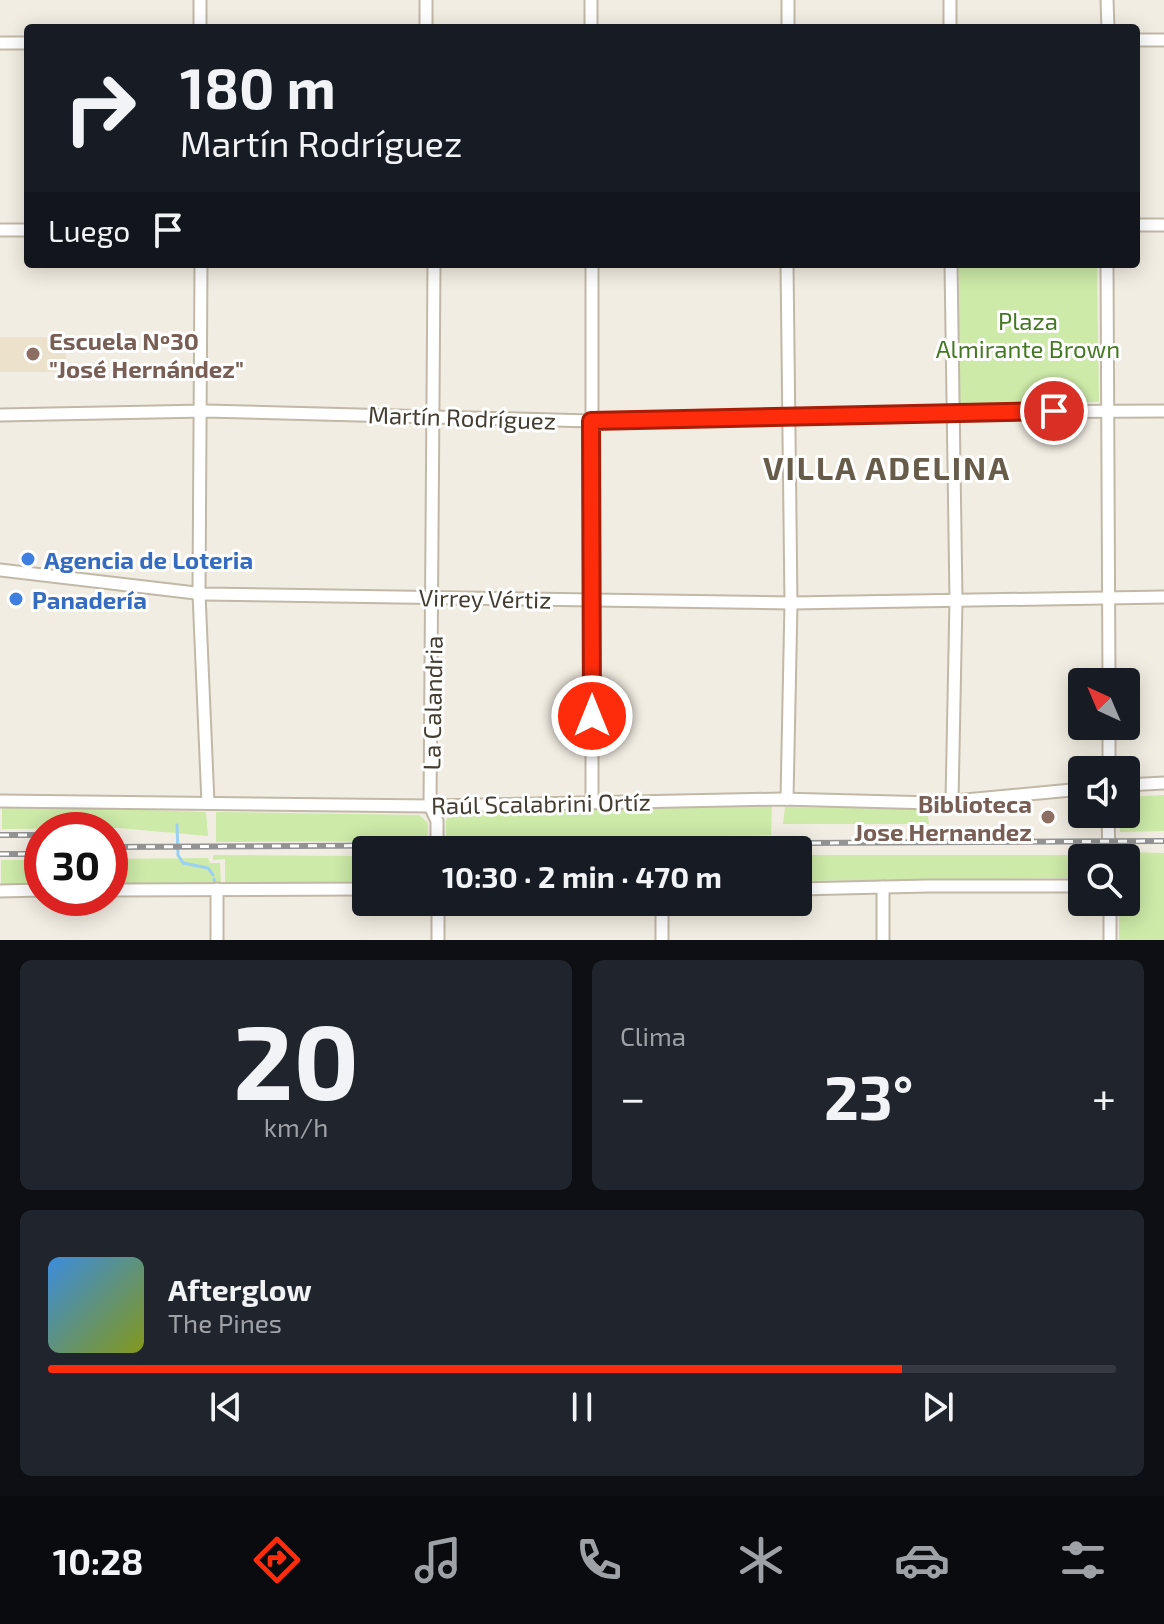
<!DOCTYPE html>
<html lang="es">
<head>
<meta charset="utf-8">
<style>
	:root { --surface:#171b24; --page:#20242c; --text:#f1f3f6; --muted:#9ea1a6; --line:#363941; --accent:#ff2c0c }
	body { margin:0; font-family:"Exo 2",sans-serif; background:var(--page); color:var(--text); height:100vh; display:flex; flex-direction:column; font-size:30px; white-space:nowrap }
	* { box-sizing:border-box; margin:0 }
	p { font-size:26px; color:var(--muted) }
	.icon { flex:none; width:44px; height:44px; fill:none; stroke:currentColor; stroke-width:2; stroke-linecap:round; stroke-linejoin:round }
	.map { position:relative; height:940px; overflow:hidden }
	.details { display:flex; flex-direction:column; gap:20px; padding:20px; background:#0d0f14; flex:1 }
	.details>* { flex:none }
	.top-card { position:absolute; left:24px; top:24px; width:1116px; height:244px; border-radius:8px; box-shadow:0 4px 20px #0003; background:#171b24; color:var(--text); overflow:hidden }
	.needle { width:52px; rotate:316deg }
	.controls { position:absolute; left:1068px; top:668px; display:grid; gap:16px }
	.controls a { display:grid; place-items:center; width:72px; height:72px; border-radius:8px; background:var(--surface); box-shadow:0 4px 20px #0003; font-size:40px }
	.speed { position:absolute; left:24px; top:812px; display:flex; gap:16px; font-size:40px; font-weight:700; text-align:center }
	.speed>* { display:grid; place-content:center; width:104px; height:104px; border-radius:50%; background:var(--surface); box-shadow:0 4px 20px #0003; line-height:1 }
	.speed .limit { border:12px solid #d22; background:#fff; color:#111 }
	.pin { position:absolute; display:grid; place-items:center; width:68px; height:68px; color:#fff; margin:-34px; border:4px solid #fff; border-radius:50%; box-shadow:0 2px 8px #0007 }
	.me { position:absolute; width:88px; margin:-44px; rotate:0deg; stroke-linejoin:round; filter:drop-shadow(0 0 6px #0008) }
	.turn { display:flex; align-items:center; gap:28px; height:168px; padding:0 24px; font-size:36px }
	.turn .icon { width:104px; height:104px; stroke-width:2.5 }
	.turn b { display:block; font-size:56px; line-height:68px }
	.then { display:flex; align-items:center; height:76px; padding:0 24px; background:#0003; gap:16px; font-size:30px }
	.big { font-size:60px; font-weight:700; line-height:1.1 }
	.details .tile { flex:1; display:flex; flex-direction:column; justify-content:center; gap:12px; min-width:0; padding:0 28px; border-radius:12px; background:var(--page) }
	.details .dial { align-items:center; gap:0 }
	.dial b { font-size:104px; line-height:1 }
	.song { display:flex; align-items:center; gap:24px }
	.cover { width:96px; height:96px; border-radius:12px; background:linear-gradient(135deg,hsl(210 70% 55%),hsl(70 70% 35%)) }
	.played { height:8px; border-radius:4px; background:linear-gradient(90deg,var(--accent) 80%,var(--line) 80%) }
	.keys { display:flex; justify-content:space-around; direction:ltr }
	.heat { display:flex; justify-content:space-between; align-items:center; font-size:44px; direction:ltr }
	.details .tiles { flex:1; display:grid; gap:20px; grid-template-columns:1fr 1fr }
	.tile:last-child { grid-column:span 2 }
	.trip { position:absolute; left:352px; top:836px; width:460px; height:80px; border-radius:8px; background:var(--surface); box-shadow:0 4px 20px #0003; font-weight:700; line-height:80px; text-align:center }
	.tabs { display:flex; height:128px; justify-content:space-around; align-items:center; background:#090b0e; color:var(--muted) }
	.tabs .icon { width:56px; height:56px }
	.tabs .current { color:var(--accent) }
	.tabs b { font-size:36px; color:var(--text) }
	.map>svg:first-child { display:block }
</style>
</head>
<body>
<div class="map">
<svg width="1164" height="940" viewBox="0 0 1164 940">
	<rect width="100%" height="100%" fill="#f2ede2"/>
	<rect fill="#ece2cb" x="0" y="337" width="66" height="35"/>
	<g fill="#cdeaa8">
		<polygon points="958,264 1097,264 1099,402 960,404"/>
		<polygon points="1164,795 1164,831 1120,832 1118,814 1126,814 1126,797"/>
		<polygon points="772,804 771,835 446,841 446,820 453,812"/>
		<polygon points="2,805 206,812 208,836 119,828 2,829"/>
		<polygon points="785,807 927,809 929,824 783,824"/>
		<polygon points="216,812 419,815 428,823 428,841 216,842"/>
		<polygon points="1120,852 1164,853 1164,940 1119,940 1119,902 1126,902 1126,858 1120,858"/>
		<polygon points="213,855 366,856 366,881 225,884 225,859 213,860"/>
		<polygon points="798,855 1101,855 1101,858 1082,858 1082,878 798,881"/>
		<polygon points="208,858 210,863 220,863 221,885 110,886 110,859"/>
		<rect x="1" y="860" width="41" height="27"/>
	</g>
	<g fill="none" stroke-linecap="round" stroke-linejoin="round">
		<g stroke="#99d0f4" stroke-width="3">
			<polyline points="177,825 178,855 183,863 208,868 213,875"/>
			<polyline points="214,879 215,883"/>
		</g>
		<defs>
			<g id="minor">
				<polyline points="200,0 200,28"/>
				<polyline points="426,0 426,28"/>
				<polyline points="591,0 591,28"/>
				<polyline points="788,0 788,28"/>
				<polyline points="950,0 950,28"/>
				<polyline points="1107,0 1108,28"/>
				<polyline points="1136,40 1164,40"/>
				<polyline points="0,43 28,43"/>
				<polyline points="1136,225 1164,225"/>
				<polyline points="0,230 28,230"/>
				<polyline points="201,264 199,594 208,803"/>
				<polyline points="434,264 430,806 437,821 437,850"/>
				<polyline points="592,264 592,802"/>
				<polyline points="787,264 791,603 787,799"/>
				<polyline points="951,264 956,600 952,801"/>
				<polyline points="1107,264 1109,682"/>
				<polyline points="0,415 206,411 591,421 953,412 1164,411"/>
				<polyline points="0,570 204,594 791,603 1164,597"/>
				<polyline points="1109,770 1109,726"/>
				<polyline points="1126,785 1164,783"/>
				<polyline points="0,801 430,806 781,799 933,803 1082,789"/>
				<polyline points="1108,814 1109,858"/>
				<polyline points="883,887 883,940"/>
				<polyline points="217,889 217,940"/>
				<polyline points="798,889 928,886 1082,886"/>
				<polyline points="110,890 366,889"/>
				<polyline points="0,891 42,890"/>
				<polyline points="438,902 438,940"/>
				<polyline points="1110,902 1110,940"/>
				<polyline points="662,940 662,902"/>
			</g>
		</defs>
		<use href="#minor" stroke="#c1b8a7" stroke-width="15"/>
		<use href="#minor" stroke="#fff" stroke-width="11"/>
		<defs>
			<g id="rail">
				<polyline points="0,835 42,835"/>
				<polyline points="110,847 1164,841"/>
				<polyline points="0,854 42,854"/>
			</g>
		</defs>
		<use href="#rail" stroke="#939393" stroke-width="6"/>
		<use href="#rail" stroke="#fff" stroke-width="3" stroke-dasharray="9" stroke-linecap="butt"/>
	</g>
	<g fill="none" stroke-linecap="round" stroke-linejoin="round">
		<defs>
			<polyline id="route" points="592,716 591,421 1054,411"/>
		</defs>
		<use href="#route" stroke="#a61d08" stroke-width="20"/>
		<use href="#route" stroke="#ff2c0c" stroke-width="14"/>
	</g>
	<g fill="#8d6e63" stroke="#fff" stroke-width="3">
		<circle cx="33" cy="354" r="8"/>
		<circle cx="1048" cy="817" r="8"/>
	</g>
	<g fill="#3f7fe0" stroke="#fff" stroke-width="3">
		<circle cx="28" cy="559" r="8"/>
		<circle cx="16" cy="599" r="8"/>
	</g>
	<g text-anchor="middle" dominant-baseline="central" stroke-width="6" stroke-linejoin="round" paint-order="stroke">
		<g font-size="24" fill="#457823" stroke="#fff">
			<text x="1028" y="320">Plaza<tspan x="1028" dy="28">Almirante Brown</tspan></text>
		</g>
		<g font-size="24" font-weight="bold" fill="#785e54" stroke="#fff" text-anchor="start">
			<text x="49" y="340">Escuela Nº30<tspan x="49" dy="28">"José Hernández"</tspan></text>
			<text x="1032" y="803" text-anchor="end">Biblioteca<tspan x="1032" dy="28">Jose Hernandez</tspan></text>
		</g>
		<g font-size="24" fill="#443d32" stroke="#fff">
			<text transform="translate(462 417) rotate(2)">Martín Rodríguez</text>
			<text transform="translate(485 598) rotate(1)">Virrey Vértiz</text>
			<text transform="translate(432 703) rotate(-89)">La Calandria</text>
			<text transform="translate(541 803) rotate(-1)">Raúl Scalabrini Ortíz</text>
		</g>
		<g font-size="24" font-weight="bold" fill="#366cbe" stroke="#fff" text-anchor="start">
			<text x="44" y="559">Agencia de Loteria</text>
			<text x="32" y="599">Panadería</text>
		</g>
		<g font-size="32" font-weight="bold" letter-spacing="2" fill="#675b49" stroke="#fff">
			<text x="887" y="467">VILLA ADELINA</text>
		</g>
	</g>
</svg>
<div class="controls">
<a><svg class="needle" viewBox="-14 -14 28 28"><path d="M0-13l5 13h-10z" fill="#e53935"/><path d="M0 13l5-13h-10z" fill="#9ea1a6"/></svg></a>
<a><svg class="icon" aria-label="sound" viewBox="0 0 24 24"><path d="M4 9h4l5-4v14l-5-4H4zM17 9q2 3 0 6"/></svg></a>
<a><svg class="icon" aria-label="search" viewBox="0 0 24 24"><circle cx="10" cy="10" r="6"/><path d="M15 15l6 6"/></svg></a>
</div>
<div class="speed"><div class="limit">30</div></div>
<div class="pin" style="left:1054px;top:411px;background:#d93025"><svg class="icon" aria-label="arrive" viewBox="0 0 24 24"><path d="M6 21V4h12l-3 4 3 4H6"/></svg></div>
<svg class="me" style="left:592px;top:716px" viewBox="-20 -20 40 40"><circle r="17" fill="#ff2c0c" stroke="#fff" stroke-width="3"/><path d="M0-11L8 9 0 5-8 9z" fill="#fff"/></svg>
<div class="trip">10:30 · 2 min · 470 m</div>
<div class="top-card">
<div class="turn"><svg class="icon" aria-label="right" viewBox="0 0 24 24"><path d="M7 20v-9h11M14 6l5 5-5 5"/></svg><div><b>180 m</b>Martín Rodríguez</div></div>
<div class="then">Luego<svg class="icon" aria-label="arrive" viewBox="0 0 24 24"><path d="M6 21V4h12l-3 4 3 4H6"/></svg></div>
</div>
</div>
<section class="details">
<div class="tiles">
<div class="tile dial"><b>20</b><p>km/h</p></div>
<div class="tile"><p>Clima</p>
<div class="heat"><a>−</a><b class="big">23°</b><a>+</a></div>
</div>
<div class="tile">
<div class="song"><i class="cover"></i><div><b>Afterglow</b><p>The Pines</p></div></div>
<div class="played"></div>
<div class="keys"><svg class="icon" aria-label="previous" viewBox="0 0 24 24"><path d="M18 5L8 12l10 7zM5 5v14"/></svg><svg class="icon" aria-label="pause" viewBox="0 0 24 24"><path d="M8 5v14M16 5v14"/></svg><svg class="icon" aria-label="next" viewBox="0 0 24 24"><path d="M6 5l10 7-10 7zM19 5v14"/></svg></div>
</div>
</div>
</section>
<nav class="tabs">
<b>10:28</b>
<svg class="icon current" aria-label="directions" viewBox="0 0 24 24"><path d="M12 3l9 9-9 9-9-9zM9 14v-3h6M13 9l2 2-2 2"/></svg>
<svg class="icon" aria-label="music" viewBox="0 0 24 24"><path d="M9 18V5l10-2v13"/><circle cx="6" cy="18" r="3"/><circle cx="16" cy="16" r="3"/></svg>
<svg class="icon" aria-label="phone" viewBox="0 0 24 24"><path d="M5 4h4l2 5-3 2q2 4 5 5l2-3 5 2v4C11 20 4 13 5 4z"/></svg>
<svg class="icon" aria-label="climate" viewBox="0 0 24 24"><path d="M12 3v18M4 7l16 10M4 17L20 7"/></svg>
<svg class="icon" aria-label="car" viewBox="0 0 24 24"><path d="M5 17H2v-5l4-1 3-4h7l3 4 3 1v5h-3M9 17h6M6 11h13"/><circle cx="7" cy="17" r="2"/><circle cx="17" cy="17" r="2"/></svg>
<svg class="icon" aria-label="filters" viewBox="0 0 24 24"><path d="M4 7h16M4 17h16"/><circle cx="9" cy="7" r="2"/><circle cx="15" cy="17" r="2"/></svg>
</nav>
</body>
</html>
